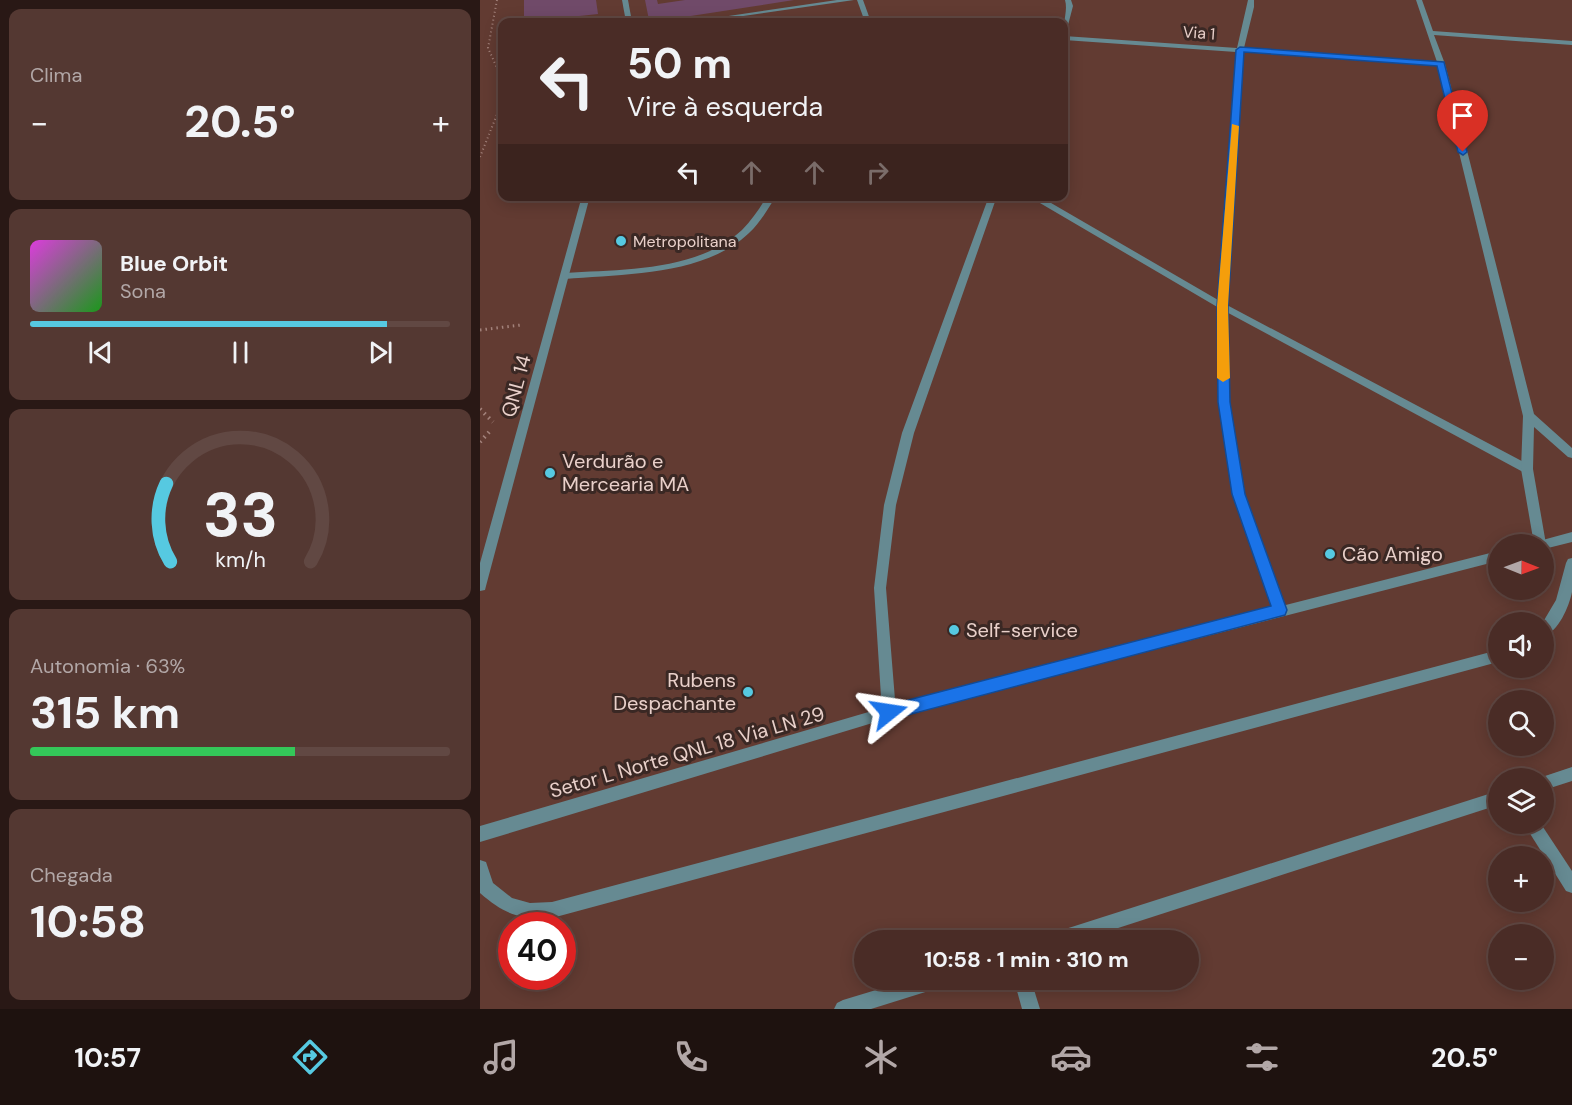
<!DOCTYPE html>
<html lang="pt">
<head>
<meta charset="utf-8">
<style>
	:root { --surface:#4a2c26; --page:#543832; --text:#f1f3f6; --muted:#b2a7a7; --line:#614843; --accent:#56c9e1 }
	body { margin:0; font-family:"DM Sans",sans-serif; background:var(--page); color:var(--text); height:100vh; display:flex; flex-direction:column; font-size:22px; white-space:nowrap }
	* { box-sizing:border-box; margin:0 }
	p { font-size:20px; color:var(--muted) }
	.icon { flex:none; width:33px; height:33px; fill:none; stroke:currentColor; stroke-width:2; stroke-linecap:round; stroke-linejoin:round }
	.map { position:relative; flex:1; overflow:hidden }
	.panel { display:flex; flex-direction:column; gap:9px; padding:9px; background:#291815; width:480px }
	.panel>* { flex:none }
	.banner { position:absolute; left:18px; top:18px; width:570px; height:183px; border-radius:12px; box-shadow:0 3px 15px #0003,0 0 0 2px var(--line); background:#4a2c26; color:var(--text); overflow:hidden }
	.needle { width:39px; rotate:91deg }
	.controls { position:absolute; left:1008px; top:534px; display:grid; gap:12px }
	.controls a { display:grid; place-items:center; width:66px; height:66px; border-radius:50%; background:var(--surface); box-shadow:0 3px 15px #0003,0 0 0 2px var(--line); font-size:30px }
	.speed { position:absolute; left:18px; top:912px; display:flex; gap:12px; font-size:30px; font-weight:700; text-align:center }
	.speed>* { display:grid; place-content:center; width:78px; height:78px; border-radius:50%; background:var(--surface); box-shadow:0 3px 15px #0003,0 0 0 2px var(--line); line-height:1 }
	.speed .limit { border:9px solid #d22; background:#fff; color:#111 }
	.pin { position:absolute; display:grid; place-items:center; width:51px; height:51px; color:#fff; margin:-62px -26px; border-radius:50% 50% 50% 0; rotate:-45deg; box-shadow:0 0 6px #0007 }
	.pin .icon { rotate:45deg }
	.me { position:absolute; width:66px; margin:-33px; rotate:75deg; stroke-linejoin:round; filter:drop-shadow(0 0 4px #0008) }
	.turn { display:flex; align-items:center; gap:21px; height:126px; padding:0 30px; font-size:27px }
	.turn .icon { width:78px; height:78px; stroke-width:2.5 }
	.turn b { display:block; font-size:42px; line-height:51px }
	.lanes { display:flex; align-items:center; height:57px; padding:0 30px; background:#0003; justify-content:center; gap:30px; direction:ltr }
	.lanes .off { opacity:.35 }
	.big { font-size:45px; font-weight:700; line-height:1.1 }
	.panel .widget { flex:1; display:flex; flex-direction:column; justify-content:center; gap:9px; min-width:0; padding:0 21px; border-radius:12px; background:var(--page) }
	.panel .dial { align-items:center; gap:0 }
	.dial svg { height:156px; overflow:visible; fill:none; stroke:var(--line); stroke-width:7; stroke-linecap:round; text-anchor:middle }
	.dial text { fill:var(--text); stroke:none }
	.song { display:flex; align-items:center; gap:18px }
	.cover { width:72px; height:72px; border-radius:9px; background:linear-gradient(135deg,hsl(300 70% 55%),hsl(120 70% 35%)) }
	.played { height:6px; border-radius:3px; background:linear-gradient(90deg,var(--accent) 85%,var(--line) 85%) }
	.keys { display:flex; justify-content:space-around; direction:ltr }
	.heat { display:flex; justify-content:space-between; align-items:center; font-size:33px; direction:ltr }
	.charge { height:9px; border-radius:4px; background:linear-gradient(90deg,#34c759 63%,var(--line) 0) }
	.trip { position:absolute; left:374px; top:930px; width:345px; height:60px; border-radius:30px; background:var(--surface); box-shadow:0 3px 15px #0003,0 0 0 2px var(--line); font-weight:700; line-height:60px; text-align:center }
	.tab-bar { display:flex; height:96px; justify-content:space-around; align-items:center; background:#1e120f; color:var(--muted) }
	.tab-bar .icon { width:42px; height:42px }
	.tab-bar .on { color:var(--accent) }
	.tab-bar b { font-size:27px; color:var(--text) }
	main { display:flex; flex:1; min-height:0 }
	.map>svg:first-child { display:block }
</style>
</head>
<body>
<main>
<section class="panel">
<div class="widget"><p>Clima</p>
<div class="heat"><a>−</a><b class="big">20.5°</b><a>+</a></div>
</div>
<div class="widget">
<div class="song"><i class="cover"></i><div><b>Blue Orbit</b><p>Sona</p></div></div>
<div class="played"></div>
<div class="keys"><svg class="icon" aria-label="previous" viewBox="0 0 24 24"><path d="M18 5L8 12l10 7zM5 5v14"/></svg><svg class="icon" aria-label="pause" viewBox="0 0 24 24"><path d="M8 5v14M16 5v14"/></svg><svg class="icon" aria-label="next" viewBox="0 0 24 24"><path d="M6 5l10 7-10 7zM19 5v14"/></svg></div>
</div>
<div class="widget dial"><svg viewBox="0 0 100 80">
<path d="M14 69A42 42 0 1 1 86 69"/>
<path d="M14 69A42 42 0 0 1 12 29" stroke="#56c9e1"/>
<text x="50" y="56" font-size="32" font-weight="700">33</text>
<text x="50" y="72" font-size="11">km/h</text>
</svg></div>
<div class="widget"><p>Autonomia · 63%</p><b class="big">315 km</b><div class="charge"></div></div>
<div class="widget"><p>Chegada</p><b class="big">10:58</b></div>
</section>
<div class="map">
<svg width="1092" height="1009" viewBox="0 0 1092 1009">
	<rect width="100%" height="100%" fill="#623b32"/>
	<g fill="#704a69">
		<polygon points="44,0 116,0 118,14 44,22"/>
		<polygon points="165,0 177,0 178,4 205,0 314,0 178,21 169,20"/>
	</g>
	<g fill="none" stroke-linecap="round" stroke-linejoin="round">
		<g stroke="#a3827b" stroke-width="2" stroke-dasharray="1 3" stroke-linecap="butt">
			<polyline points="17,0 8,48 22,79"/>
			<polyline points="0,157 22,102"/>
		</g>
		<polyline stroke="#a3827b" stroke-width="3" stroke-dasharray="1.5 4" stroke-linecap="butt" points="0,330 41,325"/>
		<g stroke="#a3827b" stroke-width="4" stroke-dasharray="1.5 4.5" stroke-linecap="butt">
			<polyline points="0,409 13,422"/>
			<polyline points="0,442 10,431"/>
		</g>
		<g fill="#668a92" fill-rule="evenodd">
			<path d="M1092,558c0,11 0,24 0,34 -3,15 -14,40 -28,44l-1,-14 13,-22 10,-37 2,-4z"/>
			<path d="M1018,650v12l-946,256c-32,2 -48,-4 -72,-25v-33l6,2 7,21 19,15 18,5 22,-1z"/>
			<polygon points="1092,767 1092,781 1064,790 1064,778 1059,778"/>
			<polygon points="1018,791 1018,805 601,940 568,940 570,934 576,932"/>
			<polygon points="1044,824 1061,824 1092,871 1092,893 1086,891"/>
			<polygon points="429,980 464,980 461,986 455,989 391,1009 354,1009 357,1003 363,1000"/>
			<polygon points="534,980 551,980 560,1009 542,1009"/>
		</g>
		<polygon fill="#668a92" fill-rule="evenodd" points="548,196 559,196 745,304 1051,466 1053,469 1047,473 1043,472 739,308"/>
		<g fill="#668a92" fill-rule="evenodd">
			<polygon points="357,0 374,0 222,22 208,22"/>
			<polygon points="377,0 383,0 391,22 385,22"/>
			<path d="M585,0h6l2,6 -6,23 -3,2c-1,-10 4,-21 1,-31z"/>
			<polygon points="768,0 774,0 774,7 764,48 957,62 936,0 942,0 953,31 1092,41 1092,45 954,35 965,64 1054,414 1092,448 1092,458 1088,457 1054,427 1053,469 1066,544 1064,547 1064,544 1054,544 1041,469 1043,416 958,66 763,52 747,306 749,402 765,494 807,610 805,614 800,615 795,614 753,494 739,402 737,306 756,52 584,40 584,36 757,48"/>
			<path d="M287,196h9c-8,13 -16,27 -27,37 -45,43 -126,41 -184,46l-5,-3 5,-3c58,-4 131,-1 177,-43 10,-10 18,-22 25,-34z"/>
			<polygon points="509,196 517,196 434,433 416,505 406,588 416,712 414,717 409,718 404,717 402,712 394,588 404,505 422,433"/>
		</g>
		<g fill="#668a92" fill-rule="evenodd">
			<polygon points="142,0 148,0 152,22 146,22"/>
			<polygon points="102,196 110,196 6,586 5,590 0,591 0,563"/>
			<polygon points="1092,532 1092,542 1064,549 1064,544 1057,544 1059,541"/>
			<polygon points="1018,551 1018,561 409,718 0,842 0,826 409,706"/>
		</g>
	</g>
	<polygon fill="#1a73e8" stroke="#114b97" stroke-width="1.5" points="760,47 964,62 987,152 983,155 978,152 957,66 764,52 748,306 750,402 765,494 807,610 805,615 409,720 403,718 401,712 403,707 409,705 791,606 752,494 738,402 737,306 756,50"/>
	<polygon fill="#f59e0b" points="752,124 759,126 748,306 750,378 743,382 737,378 737,306"/>
	<g fill="#56c9e1" stroke="#3a2824" stroke-width="2">
		<circle cx="141" cy="241" r="6"/>
		<circle cx="70" cy="473" r="6"/>
		<circle cx="850" cy="554" r="6"/>
		<circle cx="474" cy="630" r="6"/>
		<circle cx="268" cy="692" r="6"/>
	</g>
	<g text-anchor="middle" dominant-baseline="central" stroke-width="6" stroke-linejoin="round" paint-order="stroke">
		<g font-size="16" fill="#e9d0ca" stroke="#3a2824">
			<text transform="translate(719 33) rotate(4)">Via 1</text>
		</g>
		<g font-size="16" fill="#e9d0ca" stroke="#3a2824" text-anchor="start">
			<text x="153" y="241">Metropolitana</text>
		</g>
		<g font-size="20" fill="#e9d0ca" stroke="#3a2824">
			<text transform="translate(36 386) rotate(-75)">QNL 14</text>
			<text transform="translate(207 752) rotate(-16)">Setor L Norte QNL 18 Via LN 29</text>
		</g>
		<g font-size="20" fill="#e9d0ca" stroke="#3a2824" text-anchor="start">
			<text x="82" y="461">Verdurão e<tspan x="82" dy="23">Mercearia MA</tspan></text>
			<text x="862" y="554">Cão Amigo</text>
			<text x="486" y="630">Self-service</text>
			<text x="256" y="680" text-anchor="end">Rubens<tspan x="256" dy="23">Despachante</tspan></text>
		</g>
	</g>
</svg>
<div class="controls">
<a><svg class="needle" viewBox="-14 -14 28 28"><path d="M0-13l5 13h-10z" fill="#e53935"/><path d="M0 13l5-13h-10z" fill="#b2a7a7"/></svg></a>
<a><svg class="icon" aria-label="sound" viewBox="0 0 24 24"><path d="M4 9h4l5-4v14l-5-4H4zM17 9q2 3 0 6"/></svg></a>
<a><svg class="icon" aria-label="search" viewBox="0 0 24 24"><circle cx="10" cy="10" r="6"/><path d="M15 15l6 6"/></svg></a>
<a><svg class="icon" aria-label="layers" viewBox="0 0 24 24"><path d="M12 4l9 5-9 5-9-5zM3 14l9 5 9-5"/></svg></a>
<a>+</a>
<a>−</a>
</div>
<div class="speed"><div class="limit">40</div></div>
<div class="pin" style="left:983px;top:152px;background:#d93025"><svg class="icon" aria-label="arrive" viewBox="0 0 24 24"><path d="M6 21V4h12l-3 4 3 4H6"/></svg></div>
<svg class="me" style="left:409px;top:712px" viewBox="-20 -20 40 40"><path d="M0-17L14 15 0 8-14 15z" fill="#1a73e8" stroke="#fff" stroke-width="4"/></svg>
<div class="trip">10:58 · 1 min · 310 m</div>
<div class="banner">
<div class="turn"><svg class="icon" aria-label="left" viewBox="0 0 24 24"><path d="M17 20v-9H6M10 6l-5 5 5 5"/></svg><div><b>50 m</b>Vire à esquerda</div></div>
<div class="lanes"><svg class="icon" aria-label="left" viewBox="0 0 24 24"><path d="M17 20v-9H6M10 6l-5 5 5 5"/></svg><svg class="icon off" aria-label="ahead" viewBox="0 0 24 24"><path d="M12 20V5M6 11l6-6 6 6"/></svg><svg class="icon off" aria-label="ahead" viewBox="0 0 24 24"><path d="M12 20V5M6 11l6-6 6 6"/></svg><svg class="icon off" aria-label="right" viewBox="0 0 24 24"><path d="M7 20v-9h11M14 6l5 5-5 5"/></svg></div>
</div>
</div>
</main>
<nav class="tab-bar">
<b>10:57</b>
<svg class="icon on" aria-label="directions" viewBox="0 0 24 24"><path d="M12 3l9 9-9 9-9-9zM9 14v-3h6M13 9l2 2-2 2"/></svg>
<svg class="icon" aria-label="music" viewBox="0 0 24 24"><path d="M9 18V5l10-2v13"/><circle cx="6" cy="18" r="3"/><circle cx="16" cy="16" r="3"/></svg>
<svg class="icon" aria-label="phone" viewBox="0 0 24 24"><path d="M5 4h4l2 5-3 2q2 4 5 5l2-3 5 2v4C11 20 4 13 5 4z"/></svg>
<svg class="icon" aria-label="climate" viewBox="0 0 24 24"><path d="M12 3v18M4 7l16 10M4 17L20 7"/></svg>
<svg class="icon" aria-label="car" viewBox="0 0 24 24"><path d="M5 17H2v-5l4-1 3-4h7l3 4 3 1v5h-3M9 17h6M6 11h13"/><circle cx="7" cy="17" r="2"/><circle cx="17" cy="17" r="2"/></svg>
<svg class="icon" aria-label="filters" viewBox="0 0 24 24"><path d="M4 7h16M4 17h16"/><circle cx="9" cy="7" r="2"/><circle cx="15" cy="17" r="2"/></svg>
<b>20.5°</b>
</nav>
</body>
</html>
